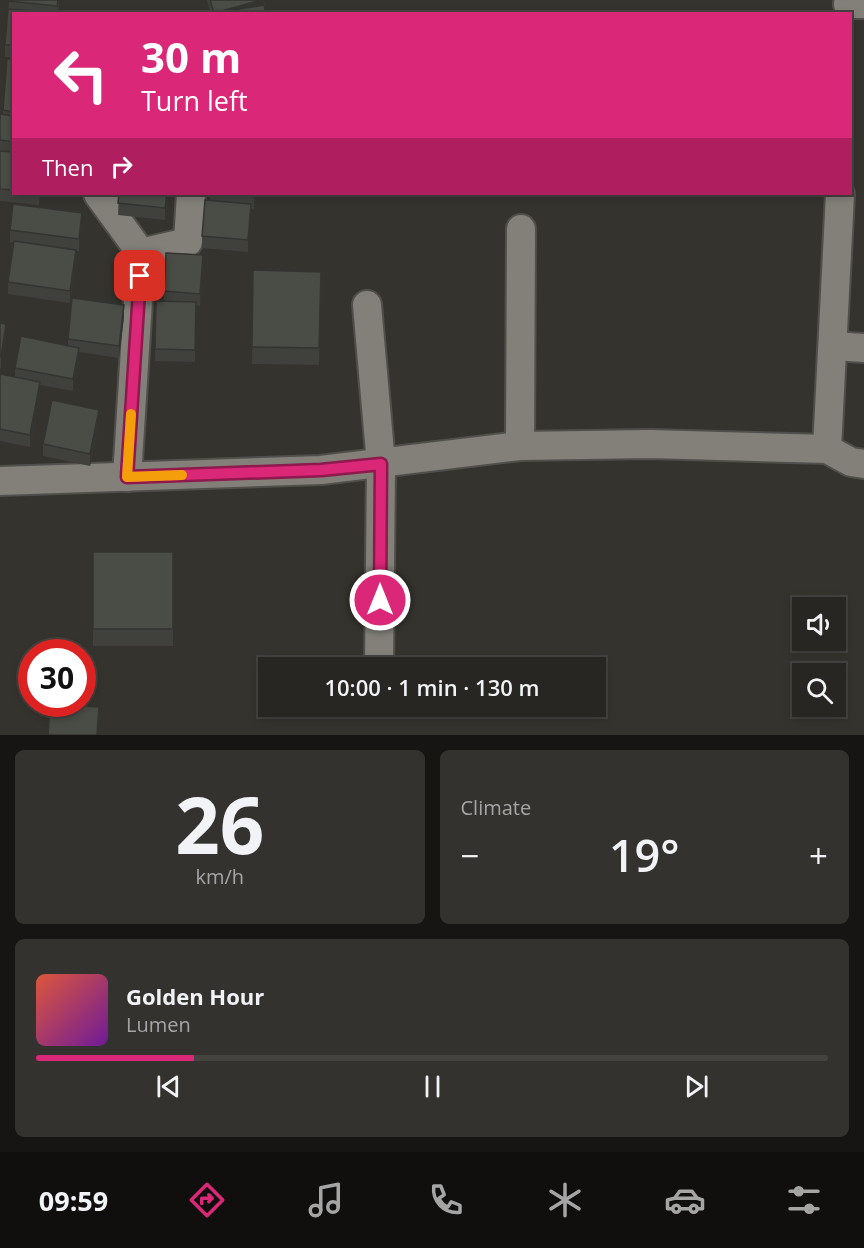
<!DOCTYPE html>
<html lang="en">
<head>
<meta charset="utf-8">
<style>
	:root { --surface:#282622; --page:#34322f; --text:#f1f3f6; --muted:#a5a5a5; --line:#444340; --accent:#db2777 }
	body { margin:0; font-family:"Open Sans",sans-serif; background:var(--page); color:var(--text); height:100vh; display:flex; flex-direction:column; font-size:22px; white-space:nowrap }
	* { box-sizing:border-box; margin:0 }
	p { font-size:20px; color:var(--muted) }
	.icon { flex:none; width:33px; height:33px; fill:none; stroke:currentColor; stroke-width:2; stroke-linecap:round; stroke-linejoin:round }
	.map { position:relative; height:735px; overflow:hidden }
	.sheet { display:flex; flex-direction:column; gap:15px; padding:15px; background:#161513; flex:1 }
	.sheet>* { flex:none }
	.hud { position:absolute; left:12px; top:12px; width:840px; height:183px; border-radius:0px; box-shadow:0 3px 9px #0003,0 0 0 2px var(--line); background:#db2777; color:#fff; overflow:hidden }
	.buttons { position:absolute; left:792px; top:597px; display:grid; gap:12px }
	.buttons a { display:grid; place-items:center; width:54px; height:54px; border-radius:0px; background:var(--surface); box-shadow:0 3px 9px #0003,0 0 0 2px var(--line); font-size:30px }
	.speed { position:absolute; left:18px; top:639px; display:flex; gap:12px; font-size:30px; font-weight:700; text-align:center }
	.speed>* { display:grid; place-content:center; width:78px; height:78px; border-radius:50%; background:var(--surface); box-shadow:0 3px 9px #0003,0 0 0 2px var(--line); line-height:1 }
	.speed .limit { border:9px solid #d22; background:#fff; color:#111 }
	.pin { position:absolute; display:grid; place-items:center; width:51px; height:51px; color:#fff; margin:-26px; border-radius:12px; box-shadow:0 3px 9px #0006 }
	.me { position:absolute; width:66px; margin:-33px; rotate:0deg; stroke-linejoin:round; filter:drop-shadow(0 0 4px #0008) }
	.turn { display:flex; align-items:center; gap:21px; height:126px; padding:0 30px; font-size:27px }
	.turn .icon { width:78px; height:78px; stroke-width:2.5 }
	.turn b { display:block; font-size:42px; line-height:51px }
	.then { display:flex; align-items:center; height:57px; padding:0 30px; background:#0003; gap:12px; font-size:22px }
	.big { font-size:45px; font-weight:600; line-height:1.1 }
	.sheet .card { flex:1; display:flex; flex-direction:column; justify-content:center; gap:9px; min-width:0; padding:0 21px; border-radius:9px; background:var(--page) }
	.sheet .dial { align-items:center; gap:0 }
	.dial b { font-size:78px; line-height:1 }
	.song { display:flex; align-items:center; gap:18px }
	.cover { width:72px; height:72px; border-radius:9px; background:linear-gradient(135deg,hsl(10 70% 55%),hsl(280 70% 35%)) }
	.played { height:6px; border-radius:3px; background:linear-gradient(90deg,var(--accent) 20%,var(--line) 20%) }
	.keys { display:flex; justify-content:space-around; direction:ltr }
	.heat { display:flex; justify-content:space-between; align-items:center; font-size:33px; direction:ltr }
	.sheet .tiles { flex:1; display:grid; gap:15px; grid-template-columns:1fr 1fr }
	.card:last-child { grid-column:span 2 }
	.trip { position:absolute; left:258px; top:657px; width:348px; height:60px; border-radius:0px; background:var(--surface); box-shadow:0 3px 9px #0003,0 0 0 2px var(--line); font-weight:600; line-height:60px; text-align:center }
	.tabs { display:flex; height:96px; justify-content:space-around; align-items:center; background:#100f0e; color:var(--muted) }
	.tabs .icon { width:42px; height:42px }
	.tabs .active { color:var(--accent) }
	.tabs b { font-size:27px; color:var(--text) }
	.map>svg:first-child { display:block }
</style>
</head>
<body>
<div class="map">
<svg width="864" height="735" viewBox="0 0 864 735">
	<rect width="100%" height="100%" fill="#35332e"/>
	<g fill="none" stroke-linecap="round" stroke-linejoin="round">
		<defs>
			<g id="street">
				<polyline points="848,4 864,4"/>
				<polyline points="98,194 141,253 127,477"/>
				<polyline points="141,253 188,242 191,194"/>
				<polyline points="367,305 381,464 379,668"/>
				<polyline points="833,346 864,348"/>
				<polyline points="520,446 521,229"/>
				<polyline points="827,449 840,194"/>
				<polyline points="0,481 321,470 520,446 650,444 827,449 851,462 864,464"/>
			</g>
		</defs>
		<use href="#street" stroke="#514f4b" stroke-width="32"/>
		<use href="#street" stroke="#828079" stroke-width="28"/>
	</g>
	<g fill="#40413c">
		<polygon points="9,0 59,0 58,14 14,14 14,57 5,57 5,45"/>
		<polygon points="207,0 264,0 266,14 211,14"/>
		<polygon points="14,59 14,194 40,194 39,205 0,201 0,115 3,115 3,110"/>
		<polygon points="119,194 168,194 165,220 118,215"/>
		<polygon points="210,194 256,194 254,209 251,208 248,252 202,248 202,236 210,200"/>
		<polygon points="82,225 79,251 76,251 76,262 70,303 8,294 8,282 14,243 10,242 10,230"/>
		<polygon points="203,267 200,306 196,305 195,362 155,361 156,301 164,302 164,291"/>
		<polygon points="253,270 321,289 319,365 252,364"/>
		<polygon points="124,317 119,358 79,352 79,360 73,391 40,385 40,394 30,447 0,441 0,374 15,377 15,368 68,346 68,339"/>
		<polygon points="0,323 6,336 1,369 0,368"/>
		<polygon points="99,422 90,466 43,456 43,444"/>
		<rect x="93" y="552" width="80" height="94"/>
	</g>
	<g fill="#343531">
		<polygon points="262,0 264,0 264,12 257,14 214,14"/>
		<polygon points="167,194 168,194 165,220 165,208"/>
		<polygon points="254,194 256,194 254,209"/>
		<polygon points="251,204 251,216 248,252 248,240"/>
		<polygon points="82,213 82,225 79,251 79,239"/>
		<polygon points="76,250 76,262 70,303 70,291"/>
		<polygon points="203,255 203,267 200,306 200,294"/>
		<polygon points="124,305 124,317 119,358 119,346"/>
		<polygon points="6,324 6,336 1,369 1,357"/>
		<polygon points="79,348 79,360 73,391 73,379"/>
		<polygon points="40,382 40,394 30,447 30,435"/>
		<polygon points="99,410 99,422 90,466 90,454"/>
	</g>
	<g fill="#4a4c46" stroke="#343531" stroke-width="1.5">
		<polygon points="9,0 58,0 57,6 9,1"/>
		<polygon points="210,0 262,0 214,13"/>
		<polygon points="264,5 266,14 215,13"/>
		<polygon points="8,9 56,13 56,14 14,14 14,45 5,45"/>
		<polygon points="7,59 14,59 14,112 3,110"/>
		<polygon points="0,114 14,116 14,142 0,140"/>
		<polygon points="0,151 14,152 14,190 0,189"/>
		<polygon points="119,194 167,194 165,208 118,203"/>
		<polygon points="232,194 254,194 254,197"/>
		<polygon points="205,200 251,204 248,240 202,236"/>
		<polygon points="13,204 82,213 79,239 10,230"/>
		<polygon points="14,241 76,250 70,291 8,282"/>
		<polygon points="166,253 203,255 200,294 164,291"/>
		<polygon points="253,270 321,272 319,348 252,347"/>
		<polygon points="72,298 124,305 119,346 68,339"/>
		<polygon points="156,301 196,302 195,350 155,349"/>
		<polygon points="0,323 6,324 1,357 0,356"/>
		<polygon points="21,336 79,348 73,379 15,368"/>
		<polygon points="0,374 40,382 30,435 0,429"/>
		<polygon points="52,400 99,410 90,454 43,444"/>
		<rect x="93" y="552" width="80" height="77"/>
		<polygon points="50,704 99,707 97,735 48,735"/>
	</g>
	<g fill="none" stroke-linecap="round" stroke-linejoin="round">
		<defs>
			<polyline id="route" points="140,276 127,477 321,470 381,464 380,600"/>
		</defs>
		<use href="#route" stroke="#8e194d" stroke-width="15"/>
		<use href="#route" stroke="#db2777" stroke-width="10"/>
		<polyline stroke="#f59e0b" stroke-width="10" points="131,414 127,477 182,475"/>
	</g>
</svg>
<div class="buttons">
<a><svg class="icon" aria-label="sound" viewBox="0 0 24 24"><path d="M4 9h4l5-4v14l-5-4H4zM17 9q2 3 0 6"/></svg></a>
<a><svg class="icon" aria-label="search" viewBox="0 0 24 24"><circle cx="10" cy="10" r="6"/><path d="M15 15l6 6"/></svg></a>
</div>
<div class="speed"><div class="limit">30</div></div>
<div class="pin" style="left:140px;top:276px;background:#d93025"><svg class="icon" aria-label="arrive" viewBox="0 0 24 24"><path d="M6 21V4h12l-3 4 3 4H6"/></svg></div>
<svg class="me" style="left:380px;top:600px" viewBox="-20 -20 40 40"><circle r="17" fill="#db2777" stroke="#fff" stroke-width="3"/><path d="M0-11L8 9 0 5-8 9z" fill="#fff"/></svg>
<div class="trip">10:00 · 1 min · 130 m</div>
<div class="hud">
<div class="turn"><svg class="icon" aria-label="left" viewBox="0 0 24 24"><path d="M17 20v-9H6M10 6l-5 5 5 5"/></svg><div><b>30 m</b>Turn left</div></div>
<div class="then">Then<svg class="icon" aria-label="right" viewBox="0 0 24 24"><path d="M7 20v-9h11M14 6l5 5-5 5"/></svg></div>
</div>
</div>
<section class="sheet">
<div class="tiles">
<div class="card dial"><b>26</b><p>km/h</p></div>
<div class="card"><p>Climate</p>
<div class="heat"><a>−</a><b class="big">19°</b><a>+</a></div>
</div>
<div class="card">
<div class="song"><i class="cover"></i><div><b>Golden Hour</b><p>Lumen</p></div></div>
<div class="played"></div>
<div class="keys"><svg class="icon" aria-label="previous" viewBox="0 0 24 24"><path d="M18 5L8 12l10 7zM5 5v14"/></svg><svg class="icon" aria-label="pause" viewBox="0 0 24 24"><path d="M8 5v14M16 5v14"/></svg><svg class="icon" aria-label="next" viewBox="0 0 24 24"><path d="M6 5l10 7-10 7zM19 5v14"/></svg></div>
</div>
</div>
</section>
<nav class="tabs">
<b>09:59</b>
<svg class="icon active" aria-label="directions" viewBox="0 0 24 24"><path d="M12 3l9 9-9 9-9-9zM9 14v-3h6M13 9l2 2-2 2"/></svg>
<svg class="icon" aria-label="music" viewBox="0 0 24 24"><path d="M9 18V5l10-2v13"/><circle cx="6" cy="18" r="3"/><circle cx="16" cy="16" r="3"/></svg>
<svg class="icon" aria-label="phone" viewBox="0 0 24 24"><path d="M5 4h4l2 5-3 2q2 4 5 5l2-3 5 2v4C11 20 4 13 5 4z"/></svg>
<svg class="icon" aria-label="climate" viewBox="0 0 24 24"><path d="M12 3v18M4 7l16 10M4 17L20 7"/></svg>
<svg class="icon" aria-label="car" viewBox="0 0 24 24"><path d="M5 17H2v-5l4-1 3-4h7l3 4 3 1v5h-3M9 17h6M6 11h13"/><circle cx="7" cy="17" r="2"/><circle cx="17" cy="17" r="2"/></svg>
<svg class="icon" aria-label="filters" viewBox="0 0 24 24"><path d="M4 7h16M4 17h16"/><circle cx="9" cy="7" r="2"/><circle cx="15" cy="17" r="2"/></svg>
</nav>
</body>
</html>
